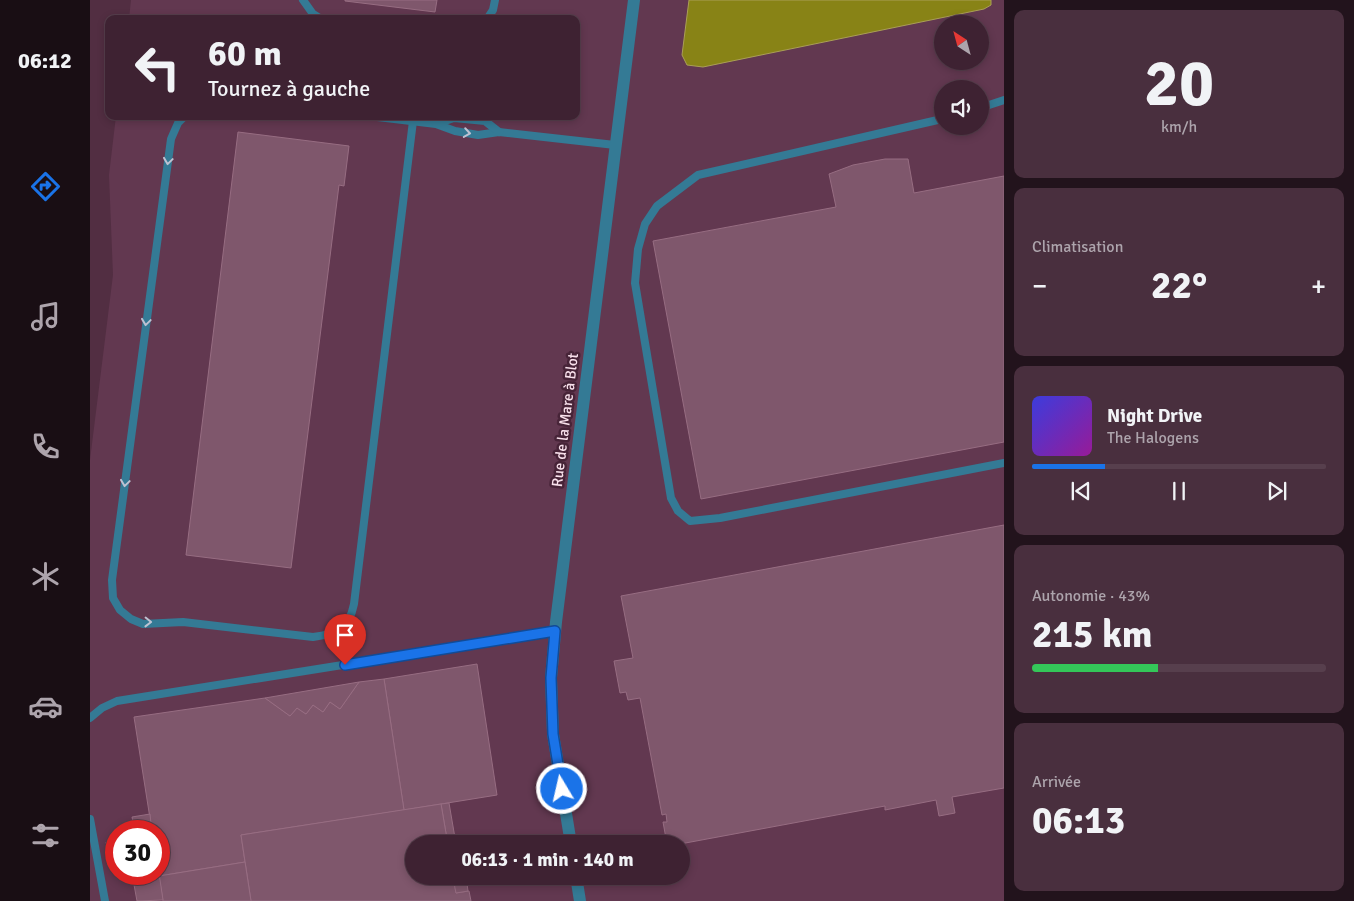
<!DOCTYPE html>
<html lang="fr">
<head>
<meta charset="utf-8">
<style>
	:root { --surface:#3e2232; --page:#492f3e; --text:#f1f3f6; --muted:#ada4ac; --line:#573f4d; --accent:#1a73e8 }
	body { margin:0; font-family:Signika,sans-serif; background:var(--page); color:var(--text); height:100vh; display:flex; flex-direction:column; font-size:19px; white-space:nowrap }
	* { box-sizing:border-box; margin:0 }
	p { font-size:16px; color:var(--muted) }
	.icon { flex:none; width:28px; height:28px; fill:none; stroke:currentColor; stroke-width:2; stroke-linecap:round; stroke-linejoin:round }
	.map { position:relative; flex:1; overflow:hidden }
	.drawer { display:flex; flex-direction:column; gap:10px; padding:10px; background:#22131c; width:350px }
	.drawer>* { flex:none }
	.top-card { position:absolute; left:15px; top:15px; width:475px; height:105px; border-radius:10px; box-shadow:0 2px 8px #0003,0 0 0 1px var(--line); background:#3e2232; color:var(--text); overflow:hidden }
	.needle { width:32px; rotate:324deg }
	.tools { position:absolute; left:844px; top:15px; display:grid; gap:10px }
	.tools a { display:grid; place-items:center; width:55px; height:55px; border-radius:50%; background:var(--surface); box-shadow:0 2px 8px #0003,0 0 0 1px var(--line); font-size:25px }
	.speed { position:absolute; left:15px; top:820px; display:flex; gap:10px; font-size:25px; font-weight:700; text-align:center }
	.speed>* { display:grid; place-content:center; width:65px; height:65px; border-radius:50%; background:var(--surface); box-shadow:0 2px 8px #0003,0 0 0 1px var(--line); line-height:1 }
	.speed .limit { border:8px solid #d22; background:#fff; color:#111 }
	.pin { position:absolute; display:grid; place-items:center; width:42px; height:42px; color:#fff; margin:-51px -21px; border-radius:50% 50% 50% 0; rotate:-45deg; box-shadow:0 0 5px #0007 }
	.pin .icon { rotate:45deg }
	.me { position:absolute; width:55px; margin:-28px; rotate:351deg; stroke-linejoin:round; filter:drop-shadow(0 0 4px #0008) }
	.turn { display:flex; align-items:center; gap:18px; height:105px; padding:0 20px; font-size:22px }
	.turn .icon { width:65px; height:65px; stroke-width:2.5 }
	.turn b { display:block; font-size:35px; line-height:42px }
	.big { font-size:38px; font-weight:800; line-height:1.1 }
	.drawer .tile { flex:1; display:flex; flex-direction:column; justify-content:center; gap:8px; min-width:0; padding:0 18px; border-radius:10px; background:var(--page) }
	.drawer .dial { align-items:center; gap:0 }
	.dial b { font-size:65px; line-height:1 }
	.song { display:flex; align-items:center; gap:15px }
	.cover { width:60px; height:60px; border-radius:8px; background:linear-gradient(135deg,hsl(240 70% 55%),hsl(300 70% 35%)) }
	.played { height:5px; border-radius:2px; background:linear-gradient(90deg,var(--accent) 25%,var(--line) 25%) }
	.keys { display:flex; justify-content:space-around; direction:ltr }
	.heat { display:flex; justify-content:space-between; align-items:center; font-size:28px; direction:ltr }
	.charge { height:8px; border-radius:4px; background:linear-gradient(90deg,#34c759 43%,var(--line) 0) }
	.trip { position:absolute; left:315px; top:835px; width:285px; height:50px; border-radius:25px; background:var(--surface); box-shadow:0 2px 8px #0003,0 0 0 1px var(--line); font-weight:800; line-height:50px; text-align:center }
	main { display:flex; flex:1; min-height:0 }
	.tabs { display:flex; flex-direction:column; width:90px; justify-content:space-around; align-items:center; background:#190e14; color:var(--muted) }
	.tabs .icon { width:35px; height:35px }
	.tabs .on { color:var(--accent) }
	.tabs b { font-size:22px; color:var(--text) }
	.map>svg:first-child { display:block }
</style>
</head>
<body>
<main>
<nav class="tabs">
<b>06:12</b>
<svg class="icon on" aria-label="directions" viewBox="0 0 24 24"><path d="M12 3l9 9-9 9-9-9zM9 14v-3h6M13 9l2 2-2 2"/></svg>
<svg class="icon" aria-label="music" viewBox="0 0 24 24"><path d="M9 18V5l10-2v13"/><circle cx="6" cy="18" r="3"/><circle cx="16" cy="16" r="3"/></svg>
<svg class="icon" aria-label="phone" viewBox="0 0 24 24"><path d="M5 4h4l2 5-3 2q2 4 5 5l2-3 5 2v4C11 20 4 13 5 4z"/></svg>
<svg class="icon" aria-label="climate" viewBox="0 0 24 24"><path d="M12 3v18M4 7l16 10M4 17L20 7"/></svg>
<svg class="icon" aria-label="car" viewBox="0 0 24 24"><path d="M5 17H2v-5l4-1 3-4h7l3 4 3 1v5h-3M9 17h6M6 11h13"/><circle cx="7" cy="17" r="2"/><circle cx="17" cy="17" r="2"/></svg>
<svg class="icon" aria-label="filters" viewBox="0 0 24 24"><path d="M4 7h16M4 17h16"/><circle cx="9" cy="7" r="2"/><circle cx="15" cy="17" r="2"/></svg>
</nav>
<div class="map">
<svg width="914" height="901" viewBox="0 0 914 901">
	<rect width="100%" height="100%" fill="#522e42"/>
	<path fill="#623850" fill-rule="evenodd" d="M41,0h873v901h-914v-441l23,-185 -4,-100 7,-59h460v-97h-447zM852,24h38v37h-38zM852,89h38v37h-38zM26,831h43v43h-43zM324,844h267v32h-267z"/>
	<polygon fill="#888316" stroke="#aa9f56" points="599,0 901,0 901,5 894,9 613,67 597,65 592,55"/>
	<g fill="#7f576c" stroke="#976d82">
		<polygon points="255,0 347,0 345,12 255,1"/>
		<polygon points="148,132 259,146 254,186 249,185 201,568 96,555"/>
		<polygon points="795,159 818,159 824,193 914,176 914,442 611,499 563,241 746,207 739,174 763,165"/>
		<polygon points="914,525 914,788 862,797 865,813 849,816 846,800 795,810 795,806 590,844 577,844 573,822 577,822 576,814 572,815 550,698 538,700 536,692 530,693 524,661 543,658 531,596"/>
		<polygon points="387,664 407,795 314,810 294,679"/>
		<polygon points="294,679 314,810 151,835 155,862 69,876 69,831 62,831 44,717 175,698 200,716 207,708 216,714 223,705 233,712 240,702 250,709 269,682"/>
		<polygon points="269,682 250,709 240,702 233,712 223,705 216,714 207,708 200,716 175,698"/>
		<polygon points="359,803 365,838 357,839 351,804"/>
		<polygon points="351,804 357,839 375,836 376,844 324,844 324,876 376,876 363,878 366,893 379,891 381,901 161,901 151,835"/>
		<polygon points="60,814 61,824 44,827 42,817"/>
		<polygon points="26,840 26,868 20,869 16,842"/>
		<polygon points="155,862 161,901 73,901 69,876"/>
		<polygon points="69,873 73,900 47,901 42,874"/>
		<polygon points="376,876 378,891 366,893 363,878"/>
	</g>
	<g fill="none" stroke-linecap="round" stroke-linejoin="round">
		<g stroke="#347a95" stroke-width="8">
			<polyline points="213,0 223,14 231,19"/>
			<polyline points="397,19 403,10 405,0"/>
			<polyline points="890,108 914,100"/>
			<path d="M95,116l-7,7 -7,16 -59,441 1,18 7,12 11,9 12,5 40,-2 130,15c24,-3 36,-8 41,-33l59,-483"/>
			<polyline points="279,116 346,124 365,131 388,135 409,132 525,145"/>
			<polyline points="852,119 608,175 567,206 555,224 548,249 545,283 581,498 588,511 600,521 630,518 914,463"/>
			<polyline points="346,124 364,118 395,121 409,132"/>
			<polyline points="0,718 12,708 27,701 465,631"/>
			<polyline points="0,819 15,901"/>
		</g>
		<g stroke="#347a95" stroke-width="12">
			<polyline points="481,844 463,734 461,678 466,622 544,0"/>
			<polyline points="486,876 490,901"/>
		</g>
	</g>
	<defs><path id="oneway-chevron" d="M-2-3.5L2.5 0L-2 3.5" fill="none" stroke-width="1.6" stroke-linecap="round" stroke-linejoin="round" transform="scale(1.25)"/></defs>
	<g stroke="#bec2d2">
		<use href="#oneway-chevron" transform="translate(377 133) rotate(9)"/>
		<use href="#oneway-chevron" transform="translate(78 161) rotate(98)"/>
		<use href="#oneway-chevron" transform="translate(56 322) rotate(98)"/>
		<use href="#oneway-chevron" transform="translate(35 483) rotate(98)"/>
		<use href="#oneway-chevron" transform="translate(58 622) rotate(1)"/>
	</g>
	<g fill="none" stroke-linecap="round" stroke-linejoin="round">
		<defs>
			<polyline id="route" points="255,665 465,631 461,678 463,734 472,789"/>
		</defs>
		<use href="#route" stroke="#114b97" stroke-width="12"/>
		<use href="#route" stroke="#1a73e8" stroke-width="9"/>
	</g>
	<g text-anchor="middle" dominant-baseline="central" stroke-width="5" stroke-linejoin="round" paint-order="stroke">
		<g font-size="15" fill="#f9e1ec" stroke="#472438">
			<text transform="translate(475 420) rotate(-83)">Rue de la Mare à Blot</text>
		</g>
	</g>
</svg>
<div class="tools">
<a><svg class="needle" viewBox="-14 -14 28 28"><path d="M0-13l5 13h-10z" fill="#e53935"/><path d="M0 13l5-13h-10z" fill="#ada4ac"/></svg></a>
<a><svg class="icon" aria-label="sound" viewBox="0 0 24 24"><path d="M4 9h4l5-4v14l-5-4H4zM17 9q2 3 0 6"/></svg></a>
</div>
<div class="speed"><div class="limit">30</div></div>
<div class="pin" style="left:255px;top:665px;background:#d93025"><svg class="icon" aria-label="arrive" viewBox="0 0 24 24"><path d="M6 21V4h12l-3 4 3 4H6"/></svg></div>
<svg class="me" style="left:472px;top:789px" viewBox="-20 -20 40 40"><circle r="17" fill="#1a73e8" stroke="#fff" stroke-width="3"/><path d="M0-11L8 9 0 5-8 9z" fill="#fff"/></svg>
<div class="trip">06:13 · 1 min · 140 m</div>
<div class="top-card">
<div class="turn"><svg class="icon" aria-label="left" viewBox="0 0 24 24"><path d="M17 20v-9H6M10 6l-5 5 5 5"/></svg><div><b>60 m</b>Tournez à gauche</div></div>
</div>
</div>
<section class="drawer">
<div class="tile dial"><b>20</b><p>km/h</p></div>
<div class="tile"><p>Climatisation</p>
<div class="heat"><a>−</a><b class="big">22°</b><a>+</a></div>
</div>
<div class="tile">
<div class="song"><i class="cover"></i><div><b>Night Drive</b><p>The Halogens</p></div></div>
<div class="played"></div>
<div class="keys"><svg class="icon" aria-label="previous" viewBox="0 0 24 24"><path d="M18 5L8 12l10 7zM5 5v14"/></svg><svg class="icon" aria-label="pause" viewBox="0 0 24 24"><path d="M8 5v14M16 5v14"/></svg><svg class="icon" aria-label="next" viewBox="0 0 24 24"><path d="M6 5l10 7-10 7zM19 5v14"/></svg></div>
</div>
<div class="tile"><p>Autonomie · 43%</p><b class="big">215 km</b><div class="charge"></div></div>
<div class="tile"><p>Arrivée</p><b class="big">06:13</b></div>
</section>
</main>
</body>
</html>
